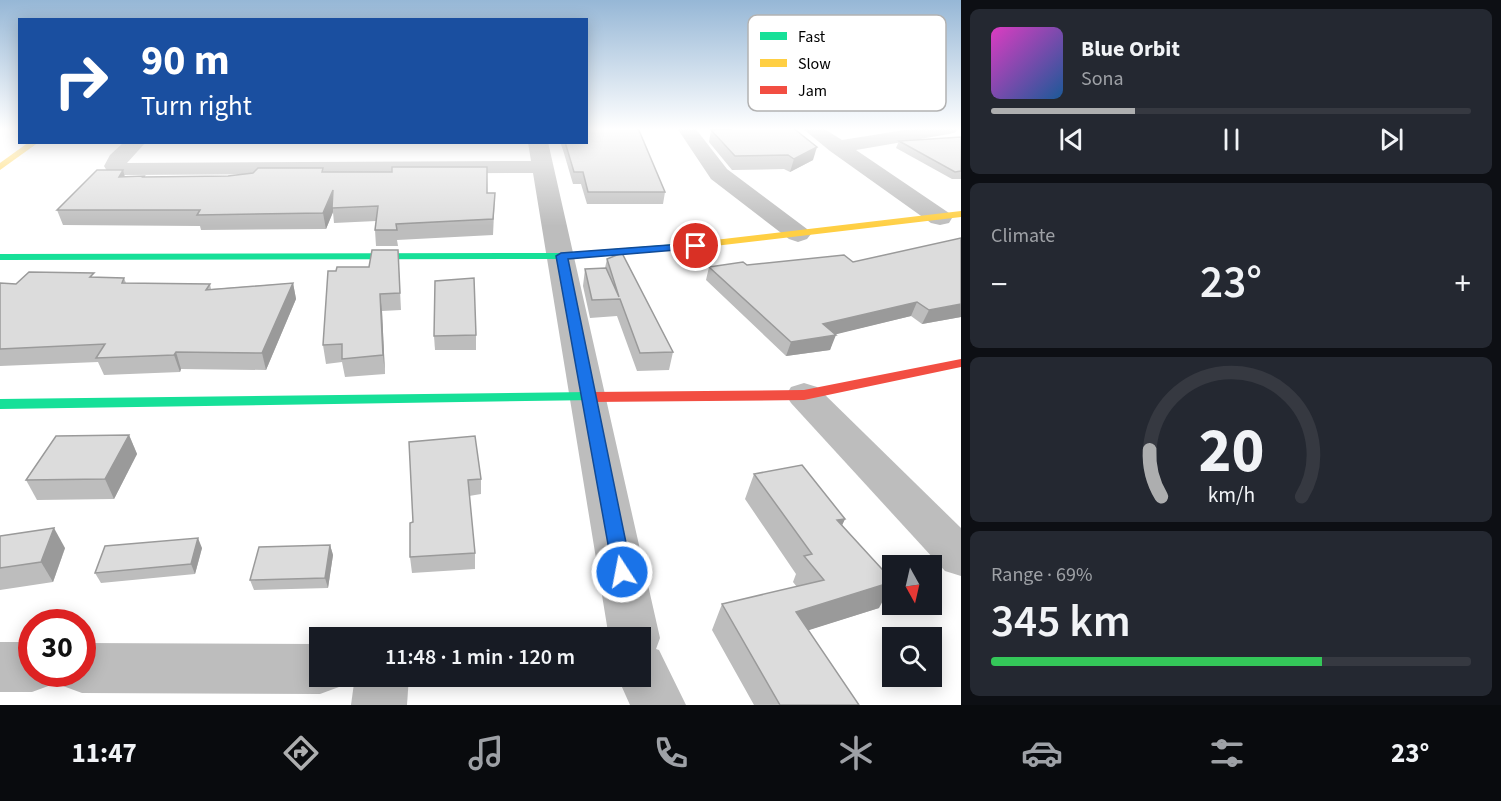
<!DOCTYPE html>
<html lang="en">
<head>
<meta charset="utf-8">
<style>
	:root { --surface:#171b24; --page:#242831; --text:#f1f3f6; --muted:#9ea1a6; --line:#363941; --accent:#adaeaf }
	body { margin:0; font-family:"Source Sans 3",sans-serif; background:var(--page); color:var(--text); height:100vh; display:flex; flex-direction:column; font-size:22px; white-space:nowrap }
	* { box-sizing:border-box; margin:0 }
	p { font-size:20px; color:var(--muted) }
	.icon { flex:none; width:33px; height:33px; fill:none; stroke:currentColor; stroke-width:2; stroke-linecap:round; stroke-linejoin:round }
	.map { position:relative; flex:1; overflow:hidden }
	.panel { display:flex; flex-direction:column; gap:9px; padding:9px; background:#0d0f14; width:540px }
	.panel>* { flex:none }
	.hud { position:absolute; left:18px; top:18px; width:570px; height:126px; border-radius:0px; box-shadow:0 3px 15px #0003; background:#1a4fa0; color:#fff; overflow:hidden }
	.needle { width:39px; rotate:172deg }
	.fabs { position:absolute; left:882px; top:555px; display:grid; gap:12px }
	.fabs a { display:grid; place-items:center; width:60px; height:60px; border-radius:0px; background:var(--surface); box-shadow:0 3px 15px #0003; font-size:30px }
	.speed { position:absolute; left:18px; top:609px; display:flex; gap:12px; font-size:30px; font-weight:700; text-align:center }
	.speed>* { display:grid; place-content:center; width:78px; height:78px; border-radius:50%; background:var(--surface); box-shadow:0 3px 15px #0003; line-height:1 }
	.speed .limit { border:9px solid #d22; background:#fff; color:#111 }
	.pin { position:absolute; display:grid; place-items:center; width:51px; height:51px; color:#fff; margin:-26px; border:3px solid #fff; border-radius:50%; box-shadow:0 2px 6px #0007 }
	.me { position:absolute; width:66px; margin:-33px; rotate:349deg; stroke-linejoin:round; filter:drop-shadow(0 0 4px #0008) }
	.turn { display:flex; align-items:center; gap:21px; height:126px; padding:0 24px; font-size:27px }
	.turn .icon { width:78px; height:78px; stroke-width:2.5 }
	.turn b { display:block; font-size:42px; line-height:51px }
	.big { font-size:45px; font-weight:600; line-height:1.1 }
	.panel .widget { flex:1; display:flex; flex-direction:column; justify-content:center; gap:9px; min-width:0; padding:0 21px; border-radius:9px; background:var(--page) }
	.panel .dial { align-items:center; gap:0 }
	.dial svg { height:156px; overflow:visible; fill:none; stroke:var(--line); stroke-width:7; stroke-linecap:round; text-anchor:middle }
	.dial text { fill:var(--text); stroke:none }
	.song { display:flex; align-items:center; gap:18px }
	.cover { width:72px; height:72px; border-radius:9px; background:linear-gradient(135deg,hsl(310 70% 55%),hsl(210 70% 35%)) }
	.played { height:6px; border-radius:3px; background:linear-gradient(90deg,var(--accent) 30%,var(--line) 30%) }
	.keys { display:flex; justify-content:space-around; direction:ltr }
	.heat { display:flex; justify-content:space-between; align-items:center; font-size:33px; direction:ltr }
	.charge { height:9px; border-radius:4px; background:linear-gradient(90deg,#34c759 69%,var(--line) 0) }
	.trip { position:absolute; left:309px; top:627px; width:342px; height:60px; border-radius:0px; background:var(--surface); box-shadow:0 3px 15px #0003; font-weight:600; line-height:60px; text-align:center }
	.tabs { display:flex; height:96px; justify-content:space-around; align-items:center; background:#090b0e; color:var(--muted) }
	.tabs .icon { width:42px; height:42px }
	.tabs .active { color:var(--accent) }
	.tabs b { font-size:27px; color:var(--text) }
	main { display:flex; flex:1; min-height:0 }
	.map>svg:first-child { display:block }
</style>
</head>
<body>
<main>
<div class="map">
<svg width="961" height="705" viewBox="0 0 961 705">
	<rect width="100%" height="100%" fill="#fff"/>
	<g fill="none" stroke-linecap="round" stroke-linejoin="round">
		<g fill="#bdbdbd" fill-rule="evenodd">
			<polygon points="677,128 695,128 727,169 807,229 811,234 807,239 798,242 789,239 711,179"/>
			<polygon points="802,128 823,128 842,140 917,128 958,128 956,132 949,134 856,150 949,213 952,218 949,223 940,225 931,223 830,151"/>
			<polygon points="124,142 146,142 127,163 531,161 528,142 548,142 660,638 656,649 659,650 686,705 630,705 617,676 640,676 640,638 609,638 533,173 122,175 107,171 104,166 110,155"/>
			<polygon points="804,383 817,387 961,528 961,576 945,571 791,403 786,395 791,387"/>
			<polygon points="0,642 32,642 32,674 56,674 51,685 32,692 0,692"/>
			<polygon points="82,643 320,644 320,676 343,676 339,687 320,694 82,693 63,686 58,674 82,674"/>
			<polygon points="355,676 409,676 407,705 351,705"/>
		</g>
		<g fill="#16e098" fill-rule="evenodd">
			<polygon points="689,243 694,246 693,248 562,259 0,260 0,254 562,253"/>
			<polygon points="591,392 596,394 598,397 596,400 0,409 0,399"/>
		</g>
		<g fill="#ffcf43" fill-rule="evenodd">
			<polygon points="29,142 39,142 0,170 0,163"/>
			<polygon points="961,211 961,217 689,249 684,246 689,243"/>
		</g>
		<polygon fill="#f24e42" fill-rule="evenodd" points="961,359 961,367 804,400 591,402 584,397 591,392 804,390"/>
	</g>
	<g fill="#bdbdbd">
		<polygon points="712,128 793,128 813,160 790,172 784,169 732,170 709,142 711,130 714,130"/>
		<polygon points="961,137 961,179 952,179 896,148 899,141"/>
		<polygon points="560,142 586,142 665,192 663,204 587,204 581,184 573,184 563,150"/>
		<polygon points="324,172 487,193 495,193 493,235 397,240 398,246 376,246 375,230 376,221 334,223 333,212 326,229 201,230 200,226 63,225 57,210 125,176 144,177 228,176"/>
		<polygon points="398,250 401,310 382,311 385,374 345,377 342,362 326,364 323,345 336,271 369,267"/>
		<polygon points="607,259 673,352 669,370 637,371 617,316 590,318 583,286 585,269 605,268"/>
		<polygon points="853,262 961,317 922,324 911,316 835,334 830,350 786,356 706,280 709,267"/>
		<polygon points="96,277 124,278 126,283 210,284 211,289 293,283 296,299 266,370 181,369 180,372 104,375 98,362 0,366 0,283 16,284"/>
		<polygon points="476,335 476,350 435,350 434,336"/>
		<polygon points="129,435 137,454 114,499 37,500 26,480"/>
		<polygon points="409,442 481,479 481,494 469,496 475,553 475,569 412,573 410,557 413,522"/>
		<polygon points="754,474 845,519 842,525 879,608 808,630 859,705 754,705 712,630 722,604 797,587 793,582 796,574 745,499"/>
		<polygon points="0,536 65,548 53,582 0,590"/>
		<polygon points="330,545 333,555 328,588 254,590 250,580"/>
		<polygon points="202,548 195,574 101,583 95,573"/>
	</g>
	<g fill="#9a9a9a">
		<polygon points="817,147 813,160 790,172 794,159"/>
		<polygon points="123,170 127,184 119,177"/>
		<polygon points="333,190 333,212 326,229 323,213"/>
		<polygon points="293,283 296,299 266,370 262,353"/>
		<polygon points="380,294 382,311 385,374 383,355"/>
		<polygon points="917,302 911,316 825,337 836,335 830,350 786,356 791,342 823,324"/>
		<polygon points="961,304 961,317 922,324 929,310"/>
		<polygon points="176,352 181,369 180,372 174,355"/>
		<polygon points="129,435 137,454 114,499 105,479"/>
		<polygon points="845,519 833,544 837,520"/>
		<polygon points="54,528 65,548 53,582 41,562"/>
		<polygon points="198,538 202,548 195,574 191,564"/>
		<polygon points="330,545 333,555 328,588 325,578"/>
		<polygon points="892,582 892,584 879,608 784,638 796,612"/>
	</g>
	<g fill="#dcdcdc" stroke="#9a9a9a" stroke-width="1.5">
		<polygon points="586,128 638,128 665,192 588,192 583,172 574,172 565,142 586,142"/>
		<polygon points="728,128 793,128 817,147 794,159 788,155 735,156 711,130 730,129"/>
		<polygon points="961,137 961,171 955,172 899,141"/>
		<polygon points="392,167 487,167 487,193 495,193 493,219 396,224 397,230 375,230 378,206 332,208 333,190 323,213 197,215 200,210 57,210 97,170 123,170 119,177 144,176 143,177 228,176 253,173 258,168 323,168 322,172 392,172"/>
		<polygon points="961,238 961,304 929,310 917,302 823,324 836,335 791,342 709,267 743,262 747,265 844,255 853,262"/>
		<polygon points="372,250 398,250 400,293 380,294 383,355 342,359 342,344 323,345 328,271 336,271 337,267 369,267"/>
		<polygon points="622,253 673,352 640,353 620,299 592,300 585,269 606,268 619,297 607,259"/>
		<polygon points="29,272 94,273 90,277 124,278 122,283 210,284 206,290 293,283 262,353 176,352 174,355 96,358 105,344 0,349 0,283 16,284"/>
		<polygon points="474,278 476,335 434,336 435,281"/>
		<polygon points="129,435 105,479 26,480 56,436"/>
		<polygon points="475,436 481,479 468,480 475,553 410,557 410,523 413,522 409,442"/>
		<polygon points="802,465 845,519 837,520 892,580 892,582 796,612 859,705 780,705 722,604 824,580 804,556 812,554 754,474"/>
		<polygon points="54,528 41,562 0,568 0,536"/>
		<polygon points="198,538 191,564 95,573 105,546"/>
		<polygon points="330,545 325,578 250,580 259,547"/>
	</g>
	<linearGradient id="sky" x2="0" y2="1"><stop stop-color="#96b7d6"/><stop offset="0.57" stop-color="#fff"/><stop offset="1" stop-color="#fff" stop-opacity="0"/></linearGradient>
	<rect width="961" height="226" fill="url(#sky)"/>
	<polygon fill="#1a73e8" stroke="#114b97" stroke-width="1.5" points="696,243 702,246 700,248 568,259 632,572 629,578 622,581 616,578 613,572 556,256 561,253"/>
	<rect x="748" y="15" width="198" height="96" rx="9" fill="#fff" stroke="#b2b2b2" stroke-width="1.5"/>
	<rect x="760" y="32" width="27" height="8" fill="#16e098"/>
	<rect x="760" y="59" width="27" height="8" fill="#ffcf43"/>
	<rect x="760" y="86" width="27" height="8" fill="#f24e42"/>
	<g font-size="16" fill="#000">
		<text x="798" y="42">Fast</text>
		<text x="798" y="69">Slow</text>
		<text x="798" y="96">Jam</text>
	</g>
</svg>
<div class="fabs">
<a><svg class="needle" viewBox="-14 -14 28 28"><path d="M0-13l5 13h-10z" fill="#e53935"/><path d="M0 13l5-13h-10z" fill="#9ea1a6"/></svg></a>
<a><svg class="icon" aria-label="search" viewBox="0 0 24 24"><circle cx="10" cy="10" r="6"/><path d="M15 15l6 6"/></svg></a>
</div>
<div class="speed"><div class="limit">30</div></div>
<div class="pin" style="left:696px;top:246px;background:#d93025"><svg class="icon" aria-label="arrive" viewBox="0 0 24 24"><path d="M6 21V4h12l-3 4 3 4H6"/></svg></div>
<svg class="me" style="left:622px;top:572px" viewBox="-20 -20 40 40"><circle r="17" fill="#1a73e8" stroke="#fff" stroke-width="3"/><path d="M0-11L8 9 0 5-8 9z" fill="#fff"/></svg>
<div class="trip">11:48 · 1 min · 120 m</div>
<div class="hud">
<div class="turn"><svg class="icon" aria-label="right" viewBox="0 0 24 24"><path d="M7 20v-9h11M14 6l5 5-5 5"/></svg><div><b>90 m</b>Turn right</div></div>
</div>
</div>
<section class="panel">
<div class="widget">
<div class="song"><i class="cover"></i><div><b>Blue Orbit</b><p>Sona</p></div></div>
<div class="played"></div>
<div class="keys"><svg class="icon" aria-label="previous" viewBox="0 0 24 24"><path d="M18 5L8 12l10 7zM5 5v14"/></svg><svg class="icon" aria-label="pause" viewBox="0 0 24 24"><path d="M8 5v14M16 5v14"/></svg><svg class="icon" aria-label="next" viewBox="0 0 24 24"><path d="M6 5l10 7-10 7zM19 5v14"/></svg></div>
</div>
<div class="widget"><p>Climate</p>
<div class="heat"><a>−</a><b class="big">23°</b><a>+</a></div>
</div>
<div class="widget dial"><svg viewBox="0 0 100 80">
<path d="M14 69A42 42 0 1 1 86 69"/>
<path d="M14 69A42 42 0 0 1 8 45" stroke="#adaeaf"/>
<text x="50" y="56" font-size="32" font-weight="700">20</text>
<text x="50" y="72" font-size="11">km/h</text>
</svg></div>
<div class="widget"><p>Range · 69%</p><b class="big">345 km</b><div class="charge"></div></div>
</section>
</main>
<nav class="tabs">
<b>11:47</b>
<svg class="icon active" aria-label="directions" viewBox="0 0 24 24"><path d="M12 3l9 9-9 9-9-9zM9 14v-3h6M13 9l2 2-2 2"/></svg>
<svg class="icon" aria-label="music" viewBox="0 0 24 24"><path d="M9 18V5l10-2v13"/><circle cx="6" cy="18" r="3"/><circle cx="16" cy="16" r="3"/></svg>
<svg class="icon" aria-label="phone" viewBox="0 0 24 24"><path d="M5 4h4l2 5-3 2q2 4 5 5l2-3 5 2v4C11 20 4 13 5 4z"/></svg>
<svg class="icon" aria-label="climate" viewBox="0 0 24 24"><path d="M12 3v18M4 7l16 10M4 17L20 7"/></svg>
<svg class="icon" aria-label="car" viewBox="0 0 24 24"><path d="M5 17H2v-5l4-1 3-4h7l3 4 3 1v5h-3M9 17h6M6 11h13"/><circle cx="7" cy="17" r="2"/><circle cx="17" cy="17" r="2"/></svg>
<svg class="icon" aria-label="filters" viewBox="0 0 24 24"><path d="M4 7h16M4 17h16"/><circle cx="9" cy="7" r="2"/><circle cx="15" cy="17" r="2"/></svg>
<b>23°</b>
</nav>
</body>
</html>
